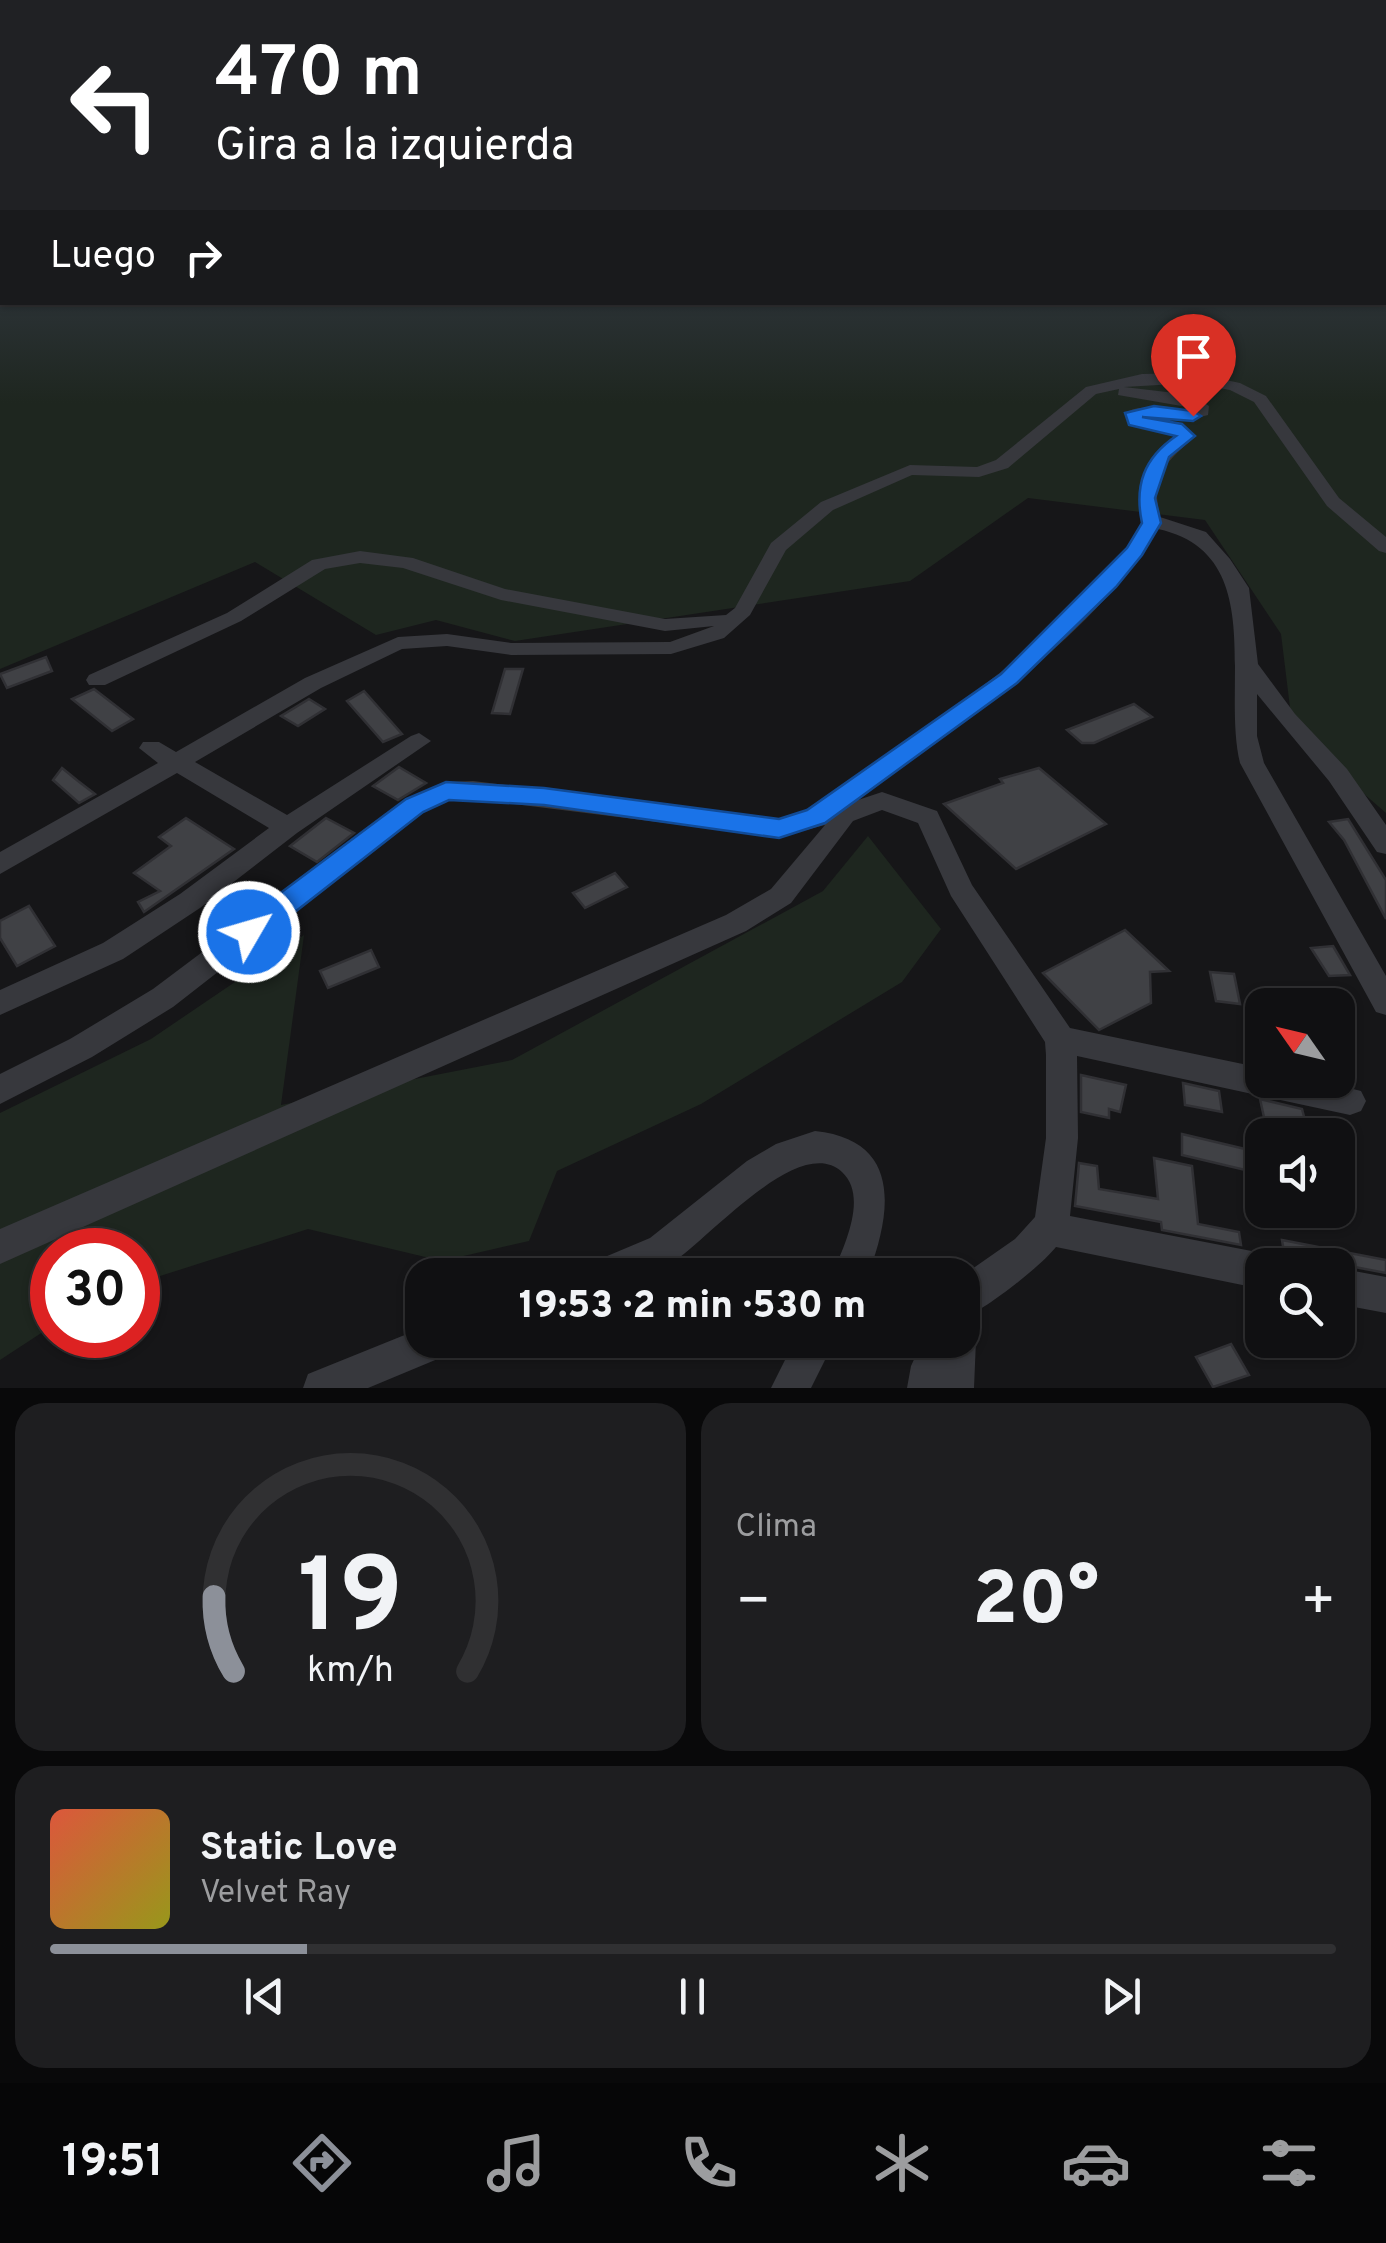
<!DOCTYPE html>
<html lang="es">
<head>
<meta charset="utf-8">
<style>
	:root { --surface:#101012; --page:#1e1e20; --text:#f1f3f6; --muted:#9c9d9f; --line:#303032; --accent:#8c9099 }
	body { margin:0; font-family:Overpass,sans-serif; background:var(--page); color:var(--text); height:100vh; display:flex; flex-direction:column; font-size:38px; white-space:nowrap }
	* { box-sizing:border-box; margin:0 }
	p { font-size:32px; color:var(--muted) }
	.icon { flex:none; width:55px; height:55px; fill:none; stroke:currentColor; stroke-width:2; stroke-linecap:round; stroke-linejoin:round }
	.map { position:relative; height:1388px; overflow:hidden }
	.panel { display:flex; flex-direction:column; gap:15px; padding:15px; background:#09090a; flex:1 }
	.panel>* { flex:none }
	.hud { position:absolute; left:0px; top:0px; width:1388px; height:305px; box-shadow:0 2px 8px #0004,0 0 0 2px var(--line); background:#202124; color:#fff; overflow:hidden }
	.needle { width:65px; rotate:304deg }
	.controls { position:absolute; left:1245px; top:988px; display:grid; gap:20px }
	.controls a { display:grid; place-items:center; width:110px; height:110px; border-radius:20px; background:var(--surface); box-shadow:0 2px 8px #0004,0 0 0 2px var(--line); font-size:50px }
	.speed { position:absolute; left:30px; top:1228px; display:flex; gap:20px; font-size:50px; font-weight:700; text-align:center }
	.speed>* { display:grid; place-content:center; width:130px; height:130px; border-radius:50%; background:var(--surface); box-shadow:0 2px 8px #0004,0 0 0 2px var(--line); line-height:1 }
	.speed .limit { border:15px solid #d22; background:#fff; color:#111 }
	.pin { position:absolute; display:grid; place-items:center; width:85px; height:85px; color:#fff; margin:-102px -42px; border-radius:50% 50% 50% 0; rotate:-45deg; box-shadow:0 0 10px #0007 }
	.pin .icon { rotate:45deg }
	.me { position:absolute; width:110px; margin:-55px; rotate:52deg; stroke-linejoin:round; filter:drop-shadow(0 0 8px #0008) }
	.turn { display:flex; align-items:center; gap:35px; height:210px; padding:0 50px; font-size:45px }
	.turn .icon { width:130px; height:130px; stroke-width:2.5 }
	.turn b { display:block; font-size:70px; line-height:85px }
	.then { display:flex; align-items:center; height:95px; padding:0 50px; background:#0003; gap:20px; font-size:38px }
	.big { font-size:75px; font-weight:800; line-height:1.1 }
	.panel .widget { flex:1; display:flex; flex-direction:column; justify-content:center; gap:15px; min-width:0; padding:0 35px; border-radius:30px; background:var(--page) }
	.panel .dial { align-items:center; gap:0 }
	.dial svg { height:260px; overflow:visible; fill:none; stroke:var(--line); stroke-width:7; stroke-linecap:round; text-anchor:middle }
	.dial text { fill:var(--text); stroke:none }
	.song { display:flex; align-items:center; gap:30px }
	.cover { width:120px; height:120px; border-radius:15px; background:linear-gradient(135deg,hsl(10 70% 55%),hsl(60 70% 35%)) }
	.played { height:10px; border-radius:5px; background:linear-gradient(90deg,var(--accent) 20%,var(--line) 20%) }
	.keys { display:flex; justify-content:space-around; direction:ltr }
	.heat { display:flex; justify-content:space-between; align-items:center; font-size:55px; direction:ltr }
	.panel .tiles { flex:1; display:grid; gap:15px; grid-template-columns:1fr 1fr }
	.widget:last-child { grid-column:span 2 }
	.trip { position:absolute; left:405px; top:1258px; width:575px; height:100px; border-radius:30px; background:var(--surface); box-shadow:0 2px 8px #0004,0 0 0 2px var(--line); font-weight:800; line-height:100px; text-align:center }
	.tabs { display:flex; height:160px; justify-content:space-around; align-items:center; background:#060607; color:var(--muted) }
	.tabs .icon { width:70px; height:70px }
	.tabs .selected { color:var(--accent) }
	.tabs b { font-size:45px; color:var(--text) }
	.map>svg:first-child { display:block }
</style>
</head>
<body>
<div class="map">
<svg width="1386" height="1388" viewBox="0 0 1386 1388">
	<rect width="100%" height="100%" fill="#161618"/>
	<g fill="#1e261f">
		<polygon points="1386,208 1386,813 1293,732 1281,634 1205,520 1028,498 910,581 515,641 436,620 376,635 255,562 0,669 0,221 2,302 1385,302"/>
		<polygon points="868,836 941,929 902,982 701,1104 557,1171 529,1241 442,1261 308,1229 138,1283 138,1250 52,1250 52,1326 0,1360 0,1113 151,1039 304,935 281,1105 512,1060 823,891"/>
	</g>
	<g fill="#404145" stroke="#303034" stroke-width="2.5">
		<polygon points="46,657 52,671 7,688 0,674"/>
		<polygon points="505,669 523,669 510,714 492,713"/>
		<polygon points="94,689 133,719 112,731 72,699"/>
		<polygon points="364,691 402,734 383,742 347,701"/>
		<polygon points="309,699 325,709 298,726 281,716"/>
		<polygon points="1134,704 1152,717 1094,743 1082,743 1067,730"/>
		<polygon points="399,767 426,783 398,800 373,786"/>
		<polygon points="62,768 78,781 95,794 79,803 53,780"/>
		<polygon points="1039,768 1106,824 1016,869 944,804 1003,783 1000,779"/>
		<polygon points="186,818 234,849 144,912 138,902 160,891 134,873 171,846 159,837"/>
		<polygon points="326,818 354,833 317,862 290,846"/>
		<polygon points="1348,819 1386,880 1386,919 1344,840 1329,822"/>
		<polygon points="615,873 627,887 585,908 573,893"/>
		<polygon points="29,906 55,946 17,966 0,938 0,921"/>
		<polygon points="1125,930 1169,971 1150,972 1151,1003 1099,1030 1043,973"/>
		<polygon points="1333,946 1350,975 1329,976 1311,948"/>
		<polygon points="371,950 379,967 328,988 320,971"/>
		<polygon points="1210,972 1234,974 1240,1004 1216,1001"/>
		<polygon points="1081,1075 1126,1085 1120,1112 1109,1109 1109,1118 1081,1112"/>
		<polygon points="1183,1083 1219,1091 1222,1112 1185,1105"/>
		<polygon points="1260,1099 1302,1109 1307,1128 1265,1122"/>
		<polygon points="1182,1134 1262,1153 1262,1174 1182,1155"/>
		<polygon points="1154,1158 1192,1166 1198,1224 1239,1232 1241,1245 1162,1230 1161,1222 1075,1206 1079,1163 1097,1166 1099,1189 1158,1199"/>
		<polygon points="1282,1240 1386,1260 1386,1273 1339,1264 1286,1265"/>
		<polygon points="1231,1344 1249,1375 1213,1387 1196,1357"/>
	</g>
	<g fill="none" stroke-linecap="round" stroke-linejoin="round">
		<g fill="#37383d" fill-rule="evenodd">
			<path d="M1193,373l47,10 26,13 73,102 47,39v16l-7,-2 -52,-45 -73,-104 -24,-12 -37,-7 -69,4 68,8 17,11 -1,9 -23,6 -43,-5 40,8 13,12c-29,28 -45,36 -35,81l46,15 24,27 19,29 9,76 37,50 52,55 39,56v29l-9,-2 -48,-71 -72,-87v42l7,27 122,213v39l-10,-3 -136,-249c-19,-78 29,-210 -82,-234 -67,111 -202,198 -306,273l30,-10 55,19 35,74 98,143 192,40v12h55l44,11 5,10 -5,10 -11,4 -273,-59 1,82 -8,78 192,37 13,5 2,7h-15v24l-206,-42c-16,20 -70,62 -94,72v-43l53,-37 20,-22 11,-79v-83l-1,-13 -94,-146 -33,-73 -36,-13 -29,11 -62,82 -45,28 -746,333v-35l726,-314 45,-26 54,-64 -46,12 -306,-38h-23l-26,12 -251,196 -81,50 -92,47v-30l70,-35 83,-50 253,-190 40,-17 27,-1 306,38 28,-9c112,-79 263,-170 336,-287 -8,-38 1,-65 33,-87l-5,-5 -42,-7 -4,-11c21,-13 48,3 68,-5l-75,-13 1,-6 -23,5 -88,74 -29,9 -67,-2 -79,35 -47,40 -36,65 -26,23 -53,16 -160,1 -64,-9 -45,3 -81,39 -126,74 92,53 124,-79 8,-3 12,8 -134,92 -97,75 -77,51 -123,56v-25l103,-47 77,-49 89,-66 -92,-55 -177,101v-22l158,-89 -19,-15 4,-6h16l17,10 129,-74 93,-41 49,-3 64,9 159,-1 44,-16 -49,5 -164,-31 -98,-32 -43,-5 -35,6 -84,52 -136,64h-16l-3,-5 3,-5 138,-62 85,-53 48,-9 53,7 92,31 160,30 61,-4 9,-7 36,-65 50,-41 89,-37 67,2 19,-7 90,-73 56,-13z"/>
			<path d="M815,1131c87,9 77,81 53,144h-36c11,-27 37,-78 10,-103 -45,-41 -140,76 -180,98l-12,5h-62l5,-13 57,-24 97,-77 29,-17z"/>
			<polygon points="1338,1268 1386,1277 1386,1313 1338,1304"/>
			<polygon points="962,1324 970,1327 976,1340 974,1388 907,1388 911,1366 923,1340 962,1340"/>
			<polygon points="422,1328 422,1340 458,1340 452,1353 368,1388 303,1388 308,1374"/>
			<polygon points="795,1340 835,1340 811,1388 771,1388"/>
		</g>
	</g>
	<linearGradient id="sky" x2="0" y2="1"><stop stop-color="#0c0c0d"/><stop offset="0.52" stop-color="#363c48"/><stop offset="1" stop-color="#363c48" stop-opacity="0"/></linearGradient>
	<rect width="1386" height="403" fill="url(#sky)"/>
	<path fill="#1a73e8" stroke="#114b97" stroke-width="2.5" d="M1154,406l39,5 8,5 -8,5 -51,-4 40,7 13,12 -26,21 -14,41 6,25 -19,32 -26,32 -99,96 -192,140 -46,15 -235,-33 -95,-5 -26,12 -164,128 -10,3 -10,-3 -4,-8 4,-8 167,-125 40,-17 98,6 235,31 28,-9 194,-136 126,-126 15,-25c-8,-38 2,-65 34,-87l-47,-11 -4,-12z"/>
</svg>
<div class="controls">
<a><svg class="needle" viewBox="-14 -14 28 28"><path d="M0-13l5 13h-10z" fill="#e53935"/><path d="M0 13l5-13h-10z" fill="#9c9d9f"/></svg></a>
<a><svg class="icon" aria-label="sound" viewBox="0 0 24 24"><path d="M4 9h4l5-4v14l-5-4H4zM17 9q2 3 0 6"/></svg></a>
<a><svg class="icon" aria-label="search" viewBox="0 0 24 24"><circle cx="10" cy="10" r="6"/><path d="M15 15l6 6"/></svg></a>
</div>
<div class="speed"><div class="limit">30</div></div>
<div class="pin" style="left:1193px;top:416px;background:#d93025"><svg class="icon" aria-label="arrive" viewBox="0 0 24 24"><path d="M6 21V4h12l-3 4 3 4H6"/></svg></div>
<svg class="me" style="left:249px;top:932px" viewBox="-20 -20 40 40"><circle r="17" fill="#1a73e8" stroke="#fff" stroke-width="3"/><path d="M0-11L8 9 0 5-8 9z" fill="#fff"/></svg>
<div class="trip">19:53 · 2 min · 530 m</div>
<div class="hud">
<div class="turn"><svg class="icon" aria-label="left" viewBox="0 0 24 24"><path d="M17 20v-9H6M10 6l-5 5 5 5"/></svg><div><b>470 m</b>Gira a la izquierda</div></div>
<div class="then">Luego<svg class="icon" aria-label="right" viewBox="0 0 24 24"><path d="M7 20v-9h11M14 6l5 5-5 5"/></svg></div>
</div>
</div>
<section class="panel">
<div class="tiles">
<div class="widget dial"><svg viewBox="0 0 100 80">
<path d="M14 69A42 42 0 1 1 86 69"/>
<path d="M14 69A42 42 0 0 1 8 46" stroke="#8c9099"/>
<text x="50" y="56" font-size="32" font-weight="700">19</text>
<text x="50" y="72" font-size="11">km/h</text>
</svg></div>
<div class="widget"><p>Clima</p>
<div class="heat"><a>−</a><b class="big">20°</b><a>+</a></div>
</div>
<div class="widget">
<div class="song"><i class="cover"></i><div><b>Static Love</b><p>Velvet Ray</p></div></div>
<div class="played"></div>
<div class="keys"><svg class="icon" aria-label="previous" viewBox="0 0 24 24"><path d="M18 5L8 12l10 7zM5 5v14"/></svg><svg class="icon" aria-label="pause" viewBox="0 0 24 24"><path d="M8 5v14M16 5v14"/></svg><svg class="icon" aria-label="next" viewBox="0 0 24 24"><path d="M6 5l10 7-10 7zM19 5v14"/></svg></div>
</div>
</div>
</section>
<nav class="tabs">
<b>19:51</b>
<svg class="icon selected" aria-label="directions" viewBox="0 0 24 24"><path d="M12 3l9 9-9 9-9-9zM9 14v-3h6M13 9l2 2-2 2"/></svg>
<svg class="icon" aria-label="music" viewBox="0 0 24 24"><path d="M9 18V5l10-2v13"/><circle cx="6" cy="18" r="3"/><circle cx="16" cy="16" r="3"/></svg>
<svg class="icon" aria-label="phone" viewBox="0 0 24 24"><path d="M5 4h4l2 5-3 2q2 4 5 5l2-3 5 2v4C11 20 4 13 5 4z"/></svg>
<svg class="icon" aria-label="climate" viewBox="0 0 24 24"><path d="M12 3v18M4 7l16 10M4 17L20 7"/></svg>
<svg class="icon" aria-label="car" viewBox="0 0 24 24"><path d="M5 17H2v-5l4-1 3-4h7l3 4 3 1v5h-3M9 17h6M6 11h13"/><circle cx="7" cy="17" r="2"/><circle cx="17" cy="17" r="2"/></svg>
<svg class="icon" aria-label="filters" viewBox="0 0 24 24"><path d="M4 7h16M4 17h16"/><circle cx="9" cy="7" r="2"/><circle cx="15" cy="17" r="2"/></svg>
</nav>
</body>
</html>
